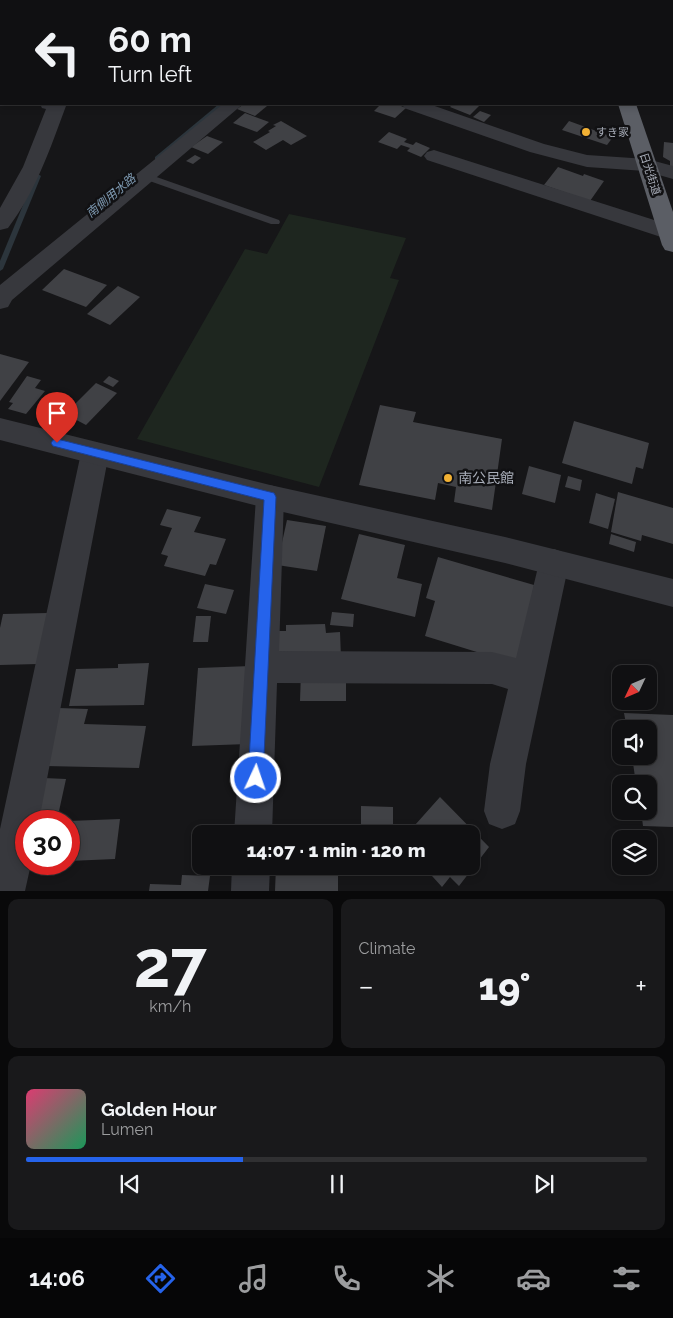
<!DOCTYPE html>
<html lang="en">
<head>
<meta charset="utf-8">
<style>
	:root { --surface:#101012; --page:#19191b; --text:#f1f3f6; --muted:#9c9d9f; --line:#303032; --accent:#2563eb }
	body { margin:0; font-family:Raleway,"Noto Sans JP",sans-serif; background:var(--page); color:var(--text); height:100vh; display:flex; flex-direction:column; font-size:19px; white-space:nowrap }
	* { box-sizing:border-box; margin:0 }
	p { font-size:16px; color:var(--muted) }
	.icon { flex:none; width:28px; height:28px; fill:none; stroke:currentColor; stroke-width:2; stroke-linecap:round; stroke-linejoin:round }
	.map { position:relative; height:891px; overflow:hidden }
	.side { display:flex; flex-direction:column; gap:8px; padding:8px; background:#09090a; flex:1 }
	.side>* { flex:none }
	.banner { position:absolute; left:0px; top:0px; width:674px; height:105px; box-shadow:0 2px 8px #0003,0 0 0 1px var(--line); background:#101012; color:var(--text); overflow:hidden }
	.needle { width:32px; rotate:226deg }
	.fabs { position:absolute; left:612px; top:665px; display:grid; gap:10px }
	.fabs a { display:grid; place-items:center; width:45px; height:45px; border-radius:10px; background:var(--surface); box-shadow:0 2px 8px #0003,0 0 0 1px var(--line); font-size:25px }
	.speed { position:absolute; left:15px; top:810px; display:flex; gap:10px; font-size:25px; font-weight:700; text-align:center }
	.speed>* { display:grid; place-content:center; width:65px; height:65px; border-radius:50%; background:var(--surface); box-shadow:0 2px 8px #0003,0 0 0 1px var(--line); line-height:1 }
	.speed .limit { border:8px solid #d22; background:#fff; color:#111 }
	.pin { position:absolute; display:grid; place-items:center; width:42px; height:42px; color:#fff; margin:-51px -21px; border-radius:50% 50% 50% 0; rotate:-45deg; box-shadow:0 0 5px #0007 }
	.pin .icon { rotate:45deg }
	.me { position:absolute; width:55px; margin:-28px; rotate:3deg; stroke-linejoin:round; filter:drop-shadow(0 0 4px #0008) }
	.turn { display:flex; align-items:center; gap:18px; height:105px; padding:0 25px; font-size:22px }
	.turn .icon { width:65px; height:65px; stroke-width:2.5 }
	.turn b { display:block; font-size:35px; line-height:42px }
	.big { font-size:38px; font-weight:800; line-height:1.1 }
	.side .widget { flex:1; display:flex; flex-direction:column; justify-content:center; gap:8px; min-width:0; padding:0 18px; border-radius:10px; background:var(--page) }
	.side .dial { align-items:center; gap:0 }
	.dial b { font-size:65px; line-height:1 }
	.song { display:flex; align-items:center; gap:15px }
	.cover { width:60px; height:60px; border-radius:8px; background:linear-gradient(135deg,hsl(340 70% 55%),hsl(150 70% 35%)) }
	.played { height:5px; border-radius:2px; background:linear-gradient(90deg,var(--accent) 35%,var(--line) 35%) }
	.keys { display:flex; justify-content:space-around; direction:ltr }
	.heat { display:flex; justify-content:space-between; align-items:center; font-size:28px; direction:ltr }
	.side .tiles { flex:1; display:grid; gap:8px; grid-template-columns:1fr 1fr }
	.widget:last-child { grid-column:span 2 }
	.trip { position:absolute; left:192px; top:825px; width:288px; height:50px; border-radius:10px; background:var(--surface); box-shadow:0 2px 8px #0003,0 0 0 1px var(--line); font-weight:800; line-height:50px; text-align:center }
	.dock { display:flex; height:80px; justify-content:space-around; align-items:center; background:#060607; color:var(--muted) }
	.dock .icon { width:35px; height:35px }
	.dock .active { color:var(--accent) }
	.dock b { font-size:22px; color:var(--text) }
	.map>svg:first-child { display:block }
</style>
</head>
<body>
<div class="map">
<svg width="673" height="891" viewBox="0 0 673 891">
	<rect width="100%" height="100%" fill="#161618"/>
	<polygon fill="#1e261f" points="289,214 406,238 390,278 399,280 319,487 137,439 245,249 267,254"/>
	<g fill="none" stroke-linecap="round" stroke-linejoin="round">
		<g fill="#2c353c" fill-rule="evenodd">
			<rect x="104" y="0" width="4" height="1"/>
			<polygon points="331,0 336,0 335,1 330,1"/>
			<polygon points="219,104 225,104 159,159 155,159 155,157"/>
			<polygon points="38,174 41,176 3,269 0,271 0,261 35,176"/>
		</g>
	</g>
	<g fill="#404145">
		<polygon points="244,104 261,104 267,106 255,116 237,109"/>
		<polygon points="381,104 396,104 406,108 395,118 374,111"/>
		<polygon points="453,104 481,104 470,115 450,107"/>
		<polygon points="480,111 491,115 484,122 473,117"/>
		<polygon points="245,113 269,122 257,132 233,123"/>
		<polygon points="281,121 307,136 291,145 283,140 266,150 253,142 270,132 268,131 276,126 273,125"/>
		<polygon points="569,121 613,137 607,145 562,130"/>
		<polygon points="389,132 407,139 404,142 413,145 416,142 430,148 421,157 407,151 410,148 401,145 397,149 378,142"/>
		<polygon points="207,136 223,142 208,154 191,147"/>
		<polygon points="664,142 673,143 673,169 670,169 670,161 663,157"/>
		<polygon points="195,155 201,158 193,164 186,161"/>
		<polygon points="558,167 583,176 584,174 604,181 590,201 544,185"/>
		<polygon points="64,269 107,285 86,307 42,290"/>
		<polygon points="118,286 140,297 110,325 87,314"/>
		<polygon points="0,354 29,362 0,401"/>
		<polygon points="27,376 41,380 35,388 45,391 26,414 8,409 13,403 9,402"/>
		<polygon points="109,376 119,381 113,387 103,382"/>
		<polygon points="96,383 117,393 86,425 65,414"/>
		<polygon points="380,405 416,412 413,422 502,439 492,510 454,502 456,487 438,483 435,500 359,485"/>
		<polygon points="574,421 649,443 643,469 636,467 632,484 562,463"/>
		<polygon points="529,466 561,475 555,503 522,494"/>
		<polygon points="568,476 582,480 580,491 565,487"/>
		<polygon points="618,492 673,508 673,544 642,535 641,541 611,532"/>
		<polygon points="596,493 615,499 608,529 589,523"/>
		<polygon points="167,509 201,517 194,532 226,539 216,565 210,564 205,576 164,566 168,556 161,554 172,528 160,525"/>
		<polygon points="287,520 326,526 317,571 277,565"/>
		<polygon points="359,534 405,545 397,578 422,584 415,617 341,599"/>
		<polygon points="611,534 636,542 634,552 609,544"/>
		<polygon points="438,557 534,585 519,665 425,636 435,601 426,598"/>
		<polygon points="205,584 234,590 226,614 197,608"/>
		<polygon points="332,612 354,614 353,627 330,625"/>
		<polygon points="48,613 38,664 0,665 0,628 3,614"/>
		<polygon points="196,616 211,616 208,642 193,642"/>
		<polygon points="325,624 326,633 340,632 341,658 277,661 277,631 286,631 286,625"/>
		<polygon points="149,663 144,705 69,706 76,669 118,668 118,664"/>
		<polygon points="251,666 248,744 192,746 198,668"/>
		<polygon points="301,672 346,672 346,701 300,701"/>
		<polygon points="58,708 88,709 84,724 146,726 139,768 45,766"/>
		<polygon points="624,713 673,715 673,827 643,826 641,811 649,811 649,784 636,784 632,756 649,756 649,729 627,729"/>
		<polygon points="44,778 66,779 59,811 37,811"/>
		<polygon points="440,797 489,847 459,886 450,877 442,887 423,866 471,866 471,834 407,834"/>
		<polygon points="361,806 393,807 393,834 361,834"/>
		<polygon points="120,819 115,859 69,861 69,821"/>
		<polygon points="276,866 338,866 338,891 275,891"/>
		<polygon points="182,875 210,876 208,891 149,891 150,884 181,885"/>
	</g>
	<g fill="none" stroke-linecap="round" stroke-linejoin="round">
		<polygon fill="#37383d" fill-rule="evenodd" points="148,174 279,220 280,222 279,224 271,224 144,179 143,177"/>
		<g fill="#37383d" fill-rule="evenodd">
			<polygon points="0,83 1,84 1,96 0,95"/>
			<path d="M40,104h25l1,2c-16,43 -30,85 -58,122l-8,2v-22l23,-41 23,-58 -4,-1z"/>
			<polygon points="223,104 243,104 12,300 8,307 0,309 0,285"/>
			<polygon points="402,104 429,104 544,144 587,155 647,159 673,166 673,179 645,171 587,167 530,152 404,108"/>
			<polygon points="434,150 673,226 673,238 661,237 427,160 424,156 427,152"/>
			<polygon points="95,442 105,445 109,453 39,821 26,821 26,864 31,864 25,891 0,891 0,829 81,453 85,445"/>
			<polygon points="270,485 280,488 284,497 279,651 492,652 516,658 539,563 543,553 554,549 565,553 569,563 526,764 520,811 515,824 502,829 489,824 484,811 490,764 508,689 492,684 277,683 272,834 234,834 256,497 260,488"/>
			<polygon points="232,866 270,866 269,891 231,891"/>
		</g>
		<polygon fill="#37383d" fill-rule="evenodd" points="0,418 270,485 505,537 673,579 673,607 505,563 270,509 0,440"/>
		<g fill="#5b5e65" fill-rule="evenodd">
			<rect x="586" y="0" width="16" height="1"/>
			<polygon points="618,104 636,104 673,212 673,252 665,250 662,245"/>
		</g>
	</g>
	<polygon fill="#2563eb" stroke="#184099" points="57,439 274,493 276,497 263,778 261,783 256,785 250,783 248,778 264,500 53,446 51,443 53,440"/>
	<g fill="#f2b134" stroke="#111113" stroke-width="2">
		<circle cx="586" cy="132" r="5"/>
		<circle cx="448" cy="478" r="5"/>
	</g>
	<g text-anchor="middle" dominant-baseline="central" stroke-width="5" stroke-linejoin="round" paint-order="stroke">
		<g font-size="11" fill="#a8adb8" stroke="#111113" text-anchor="start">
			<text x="596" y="132">すき家</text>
		</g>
		<g font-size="11" fill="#a8adb8" stroke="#111113">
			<text transform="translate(650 174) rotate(72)">日光街道</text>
		</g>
		<g font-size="12" font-style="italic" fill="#7f9bb3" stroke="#111113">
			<text transform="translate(111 196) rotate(-40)">南側用水路</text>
		</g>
		<g font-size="14" fill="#a8adb8" stroke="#111113" text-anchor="start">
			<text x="458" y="478">南公民館</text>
		</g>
	</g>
</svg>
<div class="fabs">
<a><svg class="needle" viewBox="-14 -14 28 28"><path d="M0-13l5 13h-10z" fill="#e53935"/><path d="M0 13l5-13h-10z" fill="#9c9d9f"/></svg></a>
<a><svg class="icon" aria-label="sound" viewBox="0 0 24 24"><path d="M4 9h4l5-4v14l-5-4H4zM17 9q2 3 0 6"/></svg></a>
<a><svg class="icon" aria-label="search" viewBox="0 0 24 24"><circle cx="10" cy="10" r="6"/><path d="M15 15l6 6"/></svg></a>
<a><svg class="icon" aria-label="layers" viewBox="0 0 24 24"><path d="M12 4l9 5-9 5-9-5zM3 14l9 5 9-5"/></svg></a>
</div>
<div class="speed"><div class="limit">30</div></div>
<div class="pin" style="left:57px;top:443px;background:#d93025"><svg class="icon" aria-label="arrive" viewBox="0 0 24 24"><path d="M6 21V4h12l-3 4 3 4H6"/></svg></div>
<svg class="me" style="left:256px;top:778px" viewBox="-20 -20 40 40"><circle r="17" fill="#2563eb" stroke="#fff" stroke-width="3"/><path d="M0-11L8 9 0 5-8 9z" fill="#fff"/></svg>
<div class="trip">14:07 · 1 min · 120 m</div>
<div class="banner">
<div class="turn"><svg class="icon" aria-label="left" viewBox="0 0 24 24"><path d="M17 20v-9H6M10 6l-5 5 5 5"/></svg><div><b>60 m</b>Turn left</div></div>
</div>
</div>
<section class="side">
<div class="tiles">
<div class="widget dial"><b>27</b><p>km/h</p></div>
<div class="widget"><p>Climate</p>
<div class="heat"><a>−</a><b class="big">19°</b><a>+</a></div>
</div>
<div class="widget">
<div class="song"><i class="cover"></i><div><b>Golden Hour</b><p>Lumen</p></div></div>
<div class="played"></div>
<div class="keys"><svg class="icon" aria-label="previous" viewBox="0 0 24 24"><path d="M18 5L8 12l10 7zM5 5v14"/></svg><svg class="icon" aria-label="pause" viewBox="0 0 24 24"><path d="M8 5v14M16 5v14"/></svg><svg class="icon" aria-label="next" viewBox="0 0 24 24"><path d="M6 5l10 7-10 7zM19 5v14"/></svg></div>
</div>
</div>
</section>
<nav class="dock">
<b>14:06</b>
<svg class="icon active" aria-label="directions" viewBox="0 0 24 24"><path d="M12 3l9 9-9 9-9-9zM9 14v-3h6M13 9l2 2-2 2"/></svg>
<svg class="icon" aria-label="music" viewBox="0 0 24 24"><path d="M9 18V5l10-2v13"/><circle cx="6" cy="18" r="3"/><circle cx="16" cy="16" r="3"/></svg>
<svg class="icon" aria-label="phone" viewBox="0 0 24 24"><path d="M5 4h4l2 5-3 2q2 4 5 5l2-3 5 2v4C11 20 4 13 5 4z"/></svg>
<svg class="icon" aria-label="climate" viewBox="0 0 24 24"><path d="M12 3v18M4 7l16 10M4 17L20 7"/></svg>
<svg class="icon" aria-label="car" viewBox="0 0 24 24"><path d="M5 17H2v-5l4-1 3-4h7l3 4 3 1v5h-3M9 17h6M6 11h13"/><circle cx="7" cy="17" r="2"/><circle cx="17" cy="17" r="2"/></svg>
<svg class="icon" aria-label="filters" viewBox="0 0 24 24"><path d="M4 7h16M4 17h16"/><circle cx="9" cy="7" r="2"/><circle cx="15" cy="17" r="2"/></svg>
</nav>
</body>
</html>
